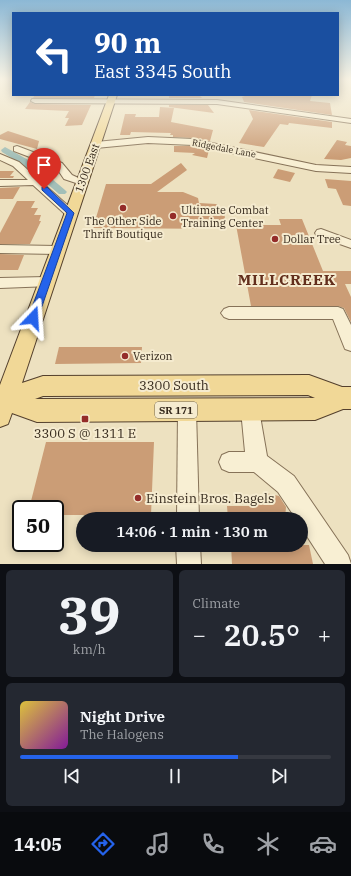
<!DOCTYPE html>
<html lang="en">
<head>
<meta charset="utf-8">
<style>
	:root { --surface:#171b24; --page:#242831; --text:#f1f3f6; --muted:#9ea1a6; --line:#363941; --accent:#2563eb }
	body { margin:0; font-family:"IBM Plex Serif",serif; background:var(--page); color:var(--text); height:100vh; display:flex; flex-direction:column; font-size:15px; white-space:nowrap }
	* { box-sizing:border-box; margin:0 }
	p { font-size:13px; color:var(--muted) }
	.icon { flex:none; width:22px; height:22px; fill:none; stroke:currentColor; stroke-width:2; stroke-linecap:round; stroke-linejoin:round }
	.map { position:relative; height:564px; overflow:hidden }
	.details { display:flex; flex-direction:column; gap:6px; padding:6px; background:#0d0f14; flex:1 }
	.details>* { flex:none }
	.guide { position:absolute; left:12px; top:12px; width:327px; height:84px; border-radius:0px; box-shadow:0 2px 10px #0003; background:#1a4fa0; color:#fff; overflow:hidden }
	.speed { position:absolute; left:12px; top:500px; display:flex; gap:8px; font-size:20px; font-weight:700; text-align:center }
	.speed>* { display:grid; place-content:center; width:52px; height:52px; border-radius:50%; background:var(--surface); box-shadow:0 2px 10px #0003; line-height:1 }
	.speed .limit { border:2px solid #111; border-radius:6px; background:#fff; color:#111 }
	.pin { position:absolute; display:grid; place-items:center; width:34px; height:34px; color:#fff; margin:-41px -17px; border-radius:50% 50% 50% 0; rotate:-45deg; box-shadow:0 0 4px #0007 }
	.pin .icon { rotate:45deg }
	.me { position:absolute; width:44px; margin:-22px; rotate:20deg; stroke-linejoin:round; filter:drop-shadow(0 0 3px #0008) }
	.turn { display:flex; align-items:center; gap:14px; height:84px; padding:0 16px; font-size:18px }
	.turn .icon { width:52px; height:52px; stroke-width:2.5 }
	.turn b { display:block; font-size:28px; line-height:34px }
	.big { font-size:30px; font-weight:600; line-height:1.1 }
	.details .widget { flex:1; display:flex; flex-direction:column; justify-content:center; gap:6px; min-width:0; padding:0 14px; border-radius:6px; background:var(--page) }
	.details .dial { align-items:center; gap:0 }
	.dial b { font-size:52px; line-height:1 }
	.song { display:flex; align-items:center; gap:12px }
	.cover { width:48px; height:48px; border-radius:6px; background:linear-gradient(135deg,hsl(50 70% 55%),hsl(290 70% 35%)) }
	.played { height:4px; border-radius:2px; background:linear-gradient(90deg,var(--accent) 70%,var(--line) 70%) }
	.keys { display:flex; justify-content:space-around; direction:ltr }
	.heat { display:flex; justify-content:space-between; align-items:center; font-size:22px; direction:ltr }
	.details .tiles { flex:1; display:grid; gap:6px; grid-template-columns:1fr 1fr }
	.widget:last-child { grid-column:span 2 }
	.trip { position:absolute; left:76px; top:512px; width:232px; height:40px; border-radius:20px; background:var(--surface); box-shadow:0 2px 10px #0003; font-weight:600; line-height:40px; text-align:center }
	.tab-bar { display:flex; height:64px; justify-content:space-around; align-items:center; background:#090b0e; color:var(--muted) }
	.tab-bar .icon { width:28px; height:28px }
	.tab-bar .current { color:var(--accent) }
	.tab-bar b { font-size:18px; color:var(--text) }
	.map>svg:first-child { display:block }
</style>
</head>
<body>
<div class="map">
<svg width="351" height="564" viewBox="0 0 351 564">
	<rect width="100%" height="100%" fill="#ede1c0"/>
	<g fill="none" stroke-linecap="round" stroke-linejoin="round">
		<polygon fill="#a3bfb8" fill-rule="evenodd" points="5,147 32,162 65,190 67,192 65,194 59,194 32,171 2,152 1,150"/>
	</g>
	<g fill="#cb9d76">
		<polygon points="35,95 95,95 94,98 33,98"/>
		<polygon points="169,95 199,95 202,98 169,98"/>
		<polygon points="248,95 312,95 310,101 330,103 332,115 244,102 242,97"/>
		<polygon points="30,102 35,104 91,105 82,125 65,126 69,118 65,118 69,111 25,109"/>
		<polygon points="169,105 208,105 214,113 169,107"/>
		<polygon points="160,107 174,108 171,122 213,130 210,141 193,138 173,137 173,135 170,135 171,133 131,132 130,135 120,135 125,114 136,114 135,117 159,117"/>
		<polygon points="249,110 332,122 332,128 289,123 288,125 280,124 264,147 239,143 253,119"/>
		<polygon points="8,131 39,141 37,149 0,139 0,135"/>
		<polygon points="337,140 347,142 345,145 351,146 351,158 341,160 324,159"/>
		<polygon points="174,146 193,146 209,150 207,158 192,155 195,153 174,152"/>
		<polygon points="181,163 187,170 157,192 183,192 198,198 199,203 216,204 224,209 226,229 93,228 106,184 151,184"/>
		<polygon points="278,169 295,173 290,182 273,178"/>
		<polygon points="0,171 14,171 10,176 14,176 13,178 0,178"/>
		<polygon points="325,179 351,181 351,206 343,205 336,189 328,188"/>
		<polygon points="0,187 0,188 20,187 13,199 0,199"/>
		<polygon points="17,201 35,201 31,208 38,208 34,215 41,215 39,221 41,221 30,244 0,244 0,233"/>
		<polygon points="279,219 302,219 323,271 351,271 351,284 345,284 351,297 351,322 344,308 338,306 251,306 236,225 281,225"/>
		<polygon points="0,254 24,255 18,270 0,270"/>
		<polygon points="59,347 142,347 141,363 55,364"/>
		<polygon points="46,442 154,442 151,515 55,515 55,509 29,509"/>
		<polygon points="266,493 279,496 286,507 285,519 228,519 227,506 255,506"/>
		<polygon points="231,545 309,545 313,564 232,564"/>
	</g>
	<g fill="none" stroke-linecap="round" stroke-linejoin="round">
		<defs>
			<g id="minor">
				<polygon points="32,99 217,100 351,119 351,123 217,104 35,103 31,101"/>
				<polygon points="148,137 193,139 316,165 351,167 351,173 316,171 193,145 148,143 96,148 92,145 96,142"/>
				<polygon points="17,146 62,163 72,175 87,182 82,185 64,179 56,167 14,151 14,147"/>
				<polygon points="0,154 19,162 74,211 76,213 74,215 66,215 33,185 0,186 0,180 28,180 13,166 0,160"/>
				<polygon points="321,229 351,240 351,248 317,236 315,233 317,230"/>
				<polygon points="0,245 57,246 62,247 63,250 62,253 57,254 0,253"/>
				<polygon points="46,277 51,278 53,282 51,286 0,288 0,278"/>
				<polygon points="229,307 338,307 343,309 351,325 351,351 345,349 333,319 229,319 224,317 221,313 224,309"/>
				<polygon points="187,401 194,404 196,410 199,519 177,519 178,410 180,404"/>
				<polygon points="250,401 257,404 259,410 267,456 294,476 348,555 351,564 325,564 301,527 301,519 296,519 278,492 254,472 229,472 222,469 219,462 222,455 229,452 245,452 241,410 243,404"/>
				<polygon points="176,545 200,545 201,564 177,564"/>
			</g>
			<path id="major" d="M109,95h8l-95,288 21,-7 266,-1 33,12h9v22h-8l-28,11 -278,2 -25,-9 -4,11 -8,3v-42zM308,395l7,3 -280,1 8,-3z"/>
		</defs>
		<use href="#minor" stroke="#867258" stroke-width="2"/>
		<use href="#major" stroke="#54402d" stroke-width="2"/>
		<use href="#minor" fill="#f8efd3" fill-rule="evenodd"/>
		<use href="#major" fill="#f1d897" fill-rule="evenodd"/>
	</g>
	<linearGradient id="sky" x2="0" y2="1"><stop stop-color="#8cb8d5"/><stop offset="0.5" stop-color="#f7f2e3"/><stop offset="1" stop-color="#f7f2e3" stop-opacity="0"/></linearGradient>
	<rect width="351" height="158" fill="url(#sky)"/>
	<polygon fill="#2563eb" stroke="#184099" points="42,187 47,187 74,213 38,318 33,322 28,318 67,213 42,190"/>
	<g fill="#942c29" stroke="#f5ebcf" stroke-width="1.5">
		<circle cx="123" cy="208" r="4"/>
		<circle cx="173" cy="216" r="4"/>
		<circle cx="275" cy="239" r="4"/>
		<circle cx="125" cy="356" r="4"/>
		<rect x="81" y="415" width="8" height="8" rx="2"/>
		<circle cx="138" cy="498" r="4"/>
	</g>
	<g text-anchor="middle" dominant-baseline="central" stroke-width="4" stroke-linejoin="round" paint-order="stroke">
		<g font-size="9" fill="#362a1d" stroke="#f5ebcf">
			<text transform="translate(224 148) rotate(11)">Ridgedale Lane</text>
		</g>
		<rect fill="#f5ebcf" stroke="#6f6452" stroke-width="1" x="155" y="402" width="42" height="16" rx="3"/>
		<g font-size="10" font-weight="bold" fill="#362a1d">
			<text x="176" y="410">SR 171</text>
		</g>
		<g font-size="11" fill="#362a1d" stroke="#f5ebcf">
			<text transform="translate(87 168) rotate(-70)">1300 East</text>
		</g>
		<g font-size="11" fill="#362a1d" stroke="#f5ebcf" text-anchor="start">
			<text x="181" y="210">Ultimate Combat<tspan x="181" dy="13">Training Center</tspan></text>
			<text x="123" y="221" text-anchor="middle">The Other Side<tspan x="123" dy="13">Thrift Boutique</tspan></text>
			<text x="283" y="239">Dollar Tree</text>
			<text x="133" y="356">Verizon</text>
		</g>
		<g font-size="13" fill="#362a1d" stroke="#f5ebcf">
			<text x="174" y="385">3300 South</text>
		</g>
		<g font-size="13" fill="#362a1d" stroke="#f5ebcf">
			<text x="85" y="433">3300 S @ 1311 E</text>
			<text x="146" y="498" text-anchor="start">Einstein Bros. Bagels</text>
		</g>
		<g font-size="15" font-weight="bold" letter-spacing="1" fill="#622e1c" stroke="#f5ebcf">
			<text x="287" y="279">MILLCREEK</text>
		</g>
	</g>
</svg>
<div class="speed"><div class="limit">50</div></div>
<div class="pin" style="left:44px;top:189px;background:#d93025"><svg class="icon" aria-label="arrive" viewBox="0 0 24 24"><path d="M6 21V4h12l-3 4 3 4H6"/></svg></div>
<svg class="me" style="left:33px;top:318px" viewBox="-20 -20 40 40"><path d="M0-17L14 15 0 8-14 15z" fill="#2563eb" stroke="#fff" stroke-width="4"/></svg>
<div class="trip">14:06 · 1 min · 130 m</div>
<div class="guide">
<div class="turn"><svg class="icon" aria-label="left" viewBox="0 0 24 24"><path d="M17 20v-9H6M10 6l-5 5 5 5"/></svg><div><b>90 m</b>East 3345 South</div></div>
</div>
</div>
<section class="details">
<div class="tiles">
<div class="widget dial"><b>39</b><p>km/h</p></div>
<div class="widget"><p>Climate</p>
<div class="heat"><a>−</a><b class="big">20.5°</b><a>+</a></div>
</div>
<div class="widget">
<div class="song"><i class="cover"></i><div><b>Night Drive</b><p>The Halogens</p></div></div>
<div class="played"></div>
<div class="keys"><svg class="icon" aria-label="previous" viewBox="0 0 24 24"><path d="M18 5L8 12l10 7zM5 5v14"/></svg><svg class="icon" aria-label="pause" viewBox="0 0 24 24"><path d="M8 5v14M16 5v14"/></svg><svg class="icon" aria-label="next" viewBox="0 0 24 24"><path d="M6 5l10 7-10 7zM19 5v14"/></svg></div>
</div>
</div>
</section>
<nav class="tab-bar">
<b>14:05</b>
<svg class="icon current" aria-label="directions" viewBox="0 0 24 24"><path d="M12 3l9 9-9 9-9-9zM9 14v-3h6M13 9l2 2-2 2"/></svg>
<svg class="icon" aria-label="music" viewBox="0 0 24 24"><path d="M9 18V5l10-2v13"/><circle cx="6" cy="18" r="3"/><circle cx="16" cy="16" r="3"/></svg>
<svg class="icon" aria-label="phone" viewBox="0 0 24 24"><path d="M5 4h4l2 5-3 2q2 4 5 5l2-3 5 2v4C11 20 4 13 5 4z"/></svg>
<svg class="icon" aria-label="climate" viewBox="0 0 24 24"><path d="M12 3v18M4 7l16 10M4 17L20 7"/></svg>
<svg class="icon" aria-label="car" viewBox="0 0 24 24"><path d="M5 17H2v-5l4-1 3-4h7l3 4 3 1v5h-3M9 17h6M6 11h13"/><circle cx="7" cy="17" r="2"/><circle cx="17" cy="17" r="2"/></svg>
</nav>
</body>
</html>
